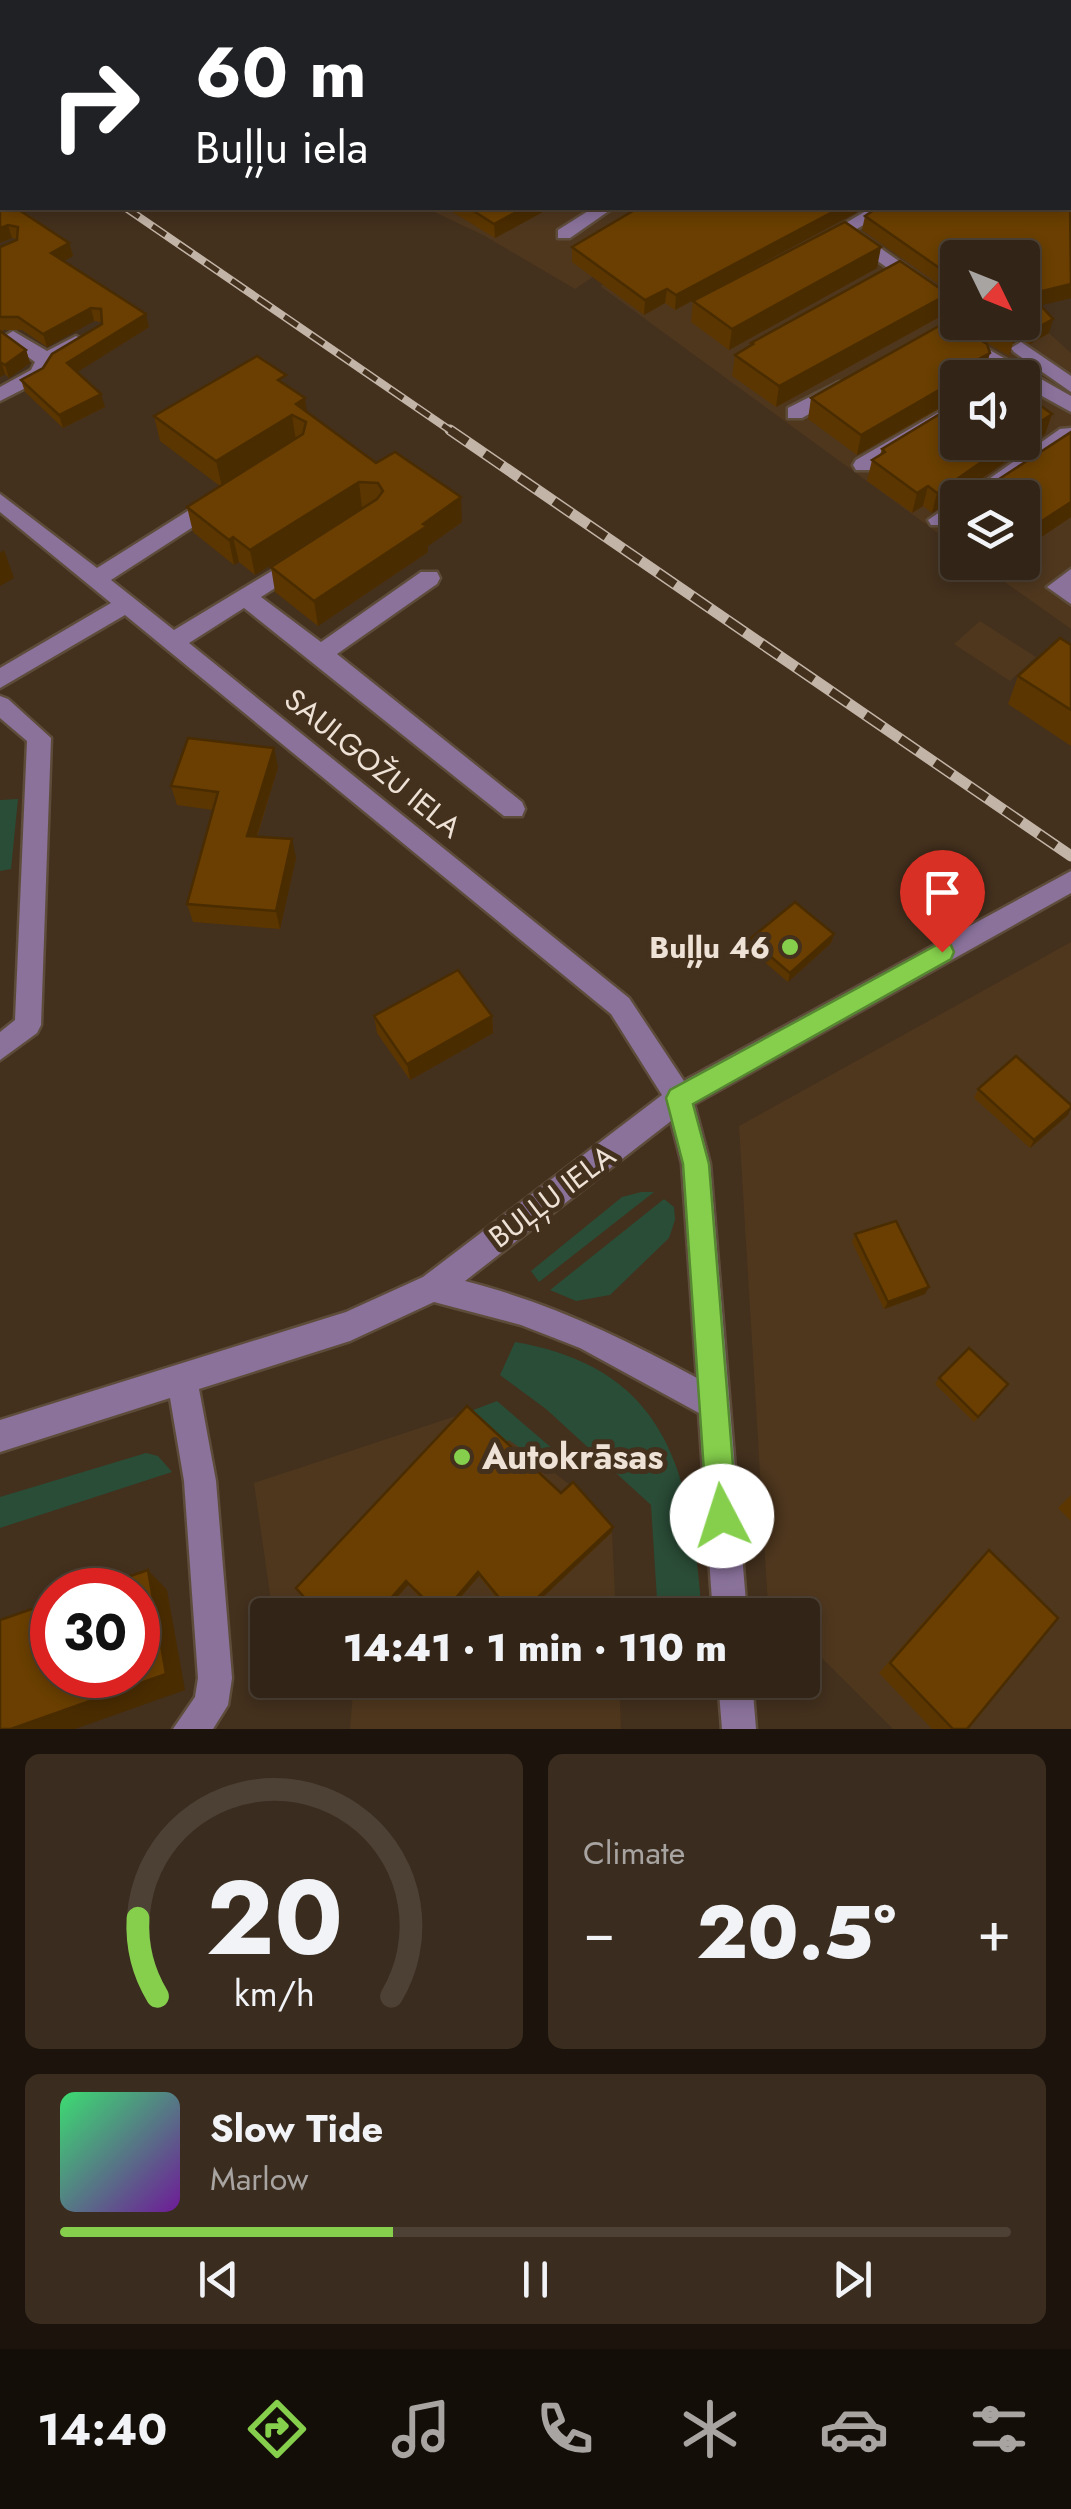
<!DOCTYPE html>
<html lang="en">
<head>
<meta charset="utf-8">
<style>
	:root { --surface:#322416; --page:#3a2c1f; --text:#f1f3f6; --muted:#a8a4a1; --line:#4d4135; --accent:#85cf4c }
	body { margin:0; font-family:Jost,sans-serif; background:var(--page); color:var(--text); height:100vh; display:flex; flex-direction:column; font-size:38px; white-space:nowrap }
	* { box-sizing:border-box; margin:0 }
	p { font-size:32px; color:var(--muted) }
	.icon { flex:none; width:55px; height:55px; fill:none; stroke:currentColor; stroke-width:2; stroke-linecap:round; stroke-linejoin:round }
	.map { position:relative; height:1729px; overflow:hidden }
	.drawer { display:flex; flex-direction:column; gap:25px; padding:25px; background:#1c140c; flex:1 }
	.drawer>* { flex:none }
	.guide { position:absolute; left:0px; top:0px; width:1072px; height:210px; box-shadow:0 5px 15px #0003,0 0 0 2px var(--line); background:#202124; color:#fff; overflow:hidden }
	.needle { width:65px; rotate:133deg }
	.buttons { position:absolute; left:940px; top:240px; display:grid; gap:20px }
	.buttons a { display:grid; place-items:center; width:100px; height:100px; border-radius:10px; background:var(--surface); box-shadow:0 5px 15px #0003,0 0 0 2px var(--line); font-size:50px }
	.speed { position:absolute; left:30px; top:1568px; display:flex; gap:20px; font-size:50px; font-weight:700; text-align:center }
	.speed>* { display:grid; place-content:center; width:130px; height:130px; border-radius:50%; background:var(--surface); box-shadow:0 5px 15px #0003,0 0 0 2px var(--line); line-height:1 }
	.speed .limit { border:15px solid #d22; background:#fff; color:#111 }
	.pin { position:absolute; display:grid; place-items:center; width:85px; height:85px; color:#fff; margin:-102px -42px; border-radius:50% 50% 50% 0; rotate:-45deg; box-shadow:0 0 10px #0007 }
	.pin .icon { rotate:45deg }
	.me { position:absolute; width:110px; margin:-55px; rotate:355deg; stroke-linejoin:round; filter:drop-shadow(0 0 8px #0008) }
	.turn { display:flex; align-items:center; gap:35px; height:210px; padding:0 30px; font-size:45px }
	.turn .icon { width:130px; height:130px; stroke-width:2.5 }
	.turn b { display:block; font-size:70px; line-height:85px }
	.big { font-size:75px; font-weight:800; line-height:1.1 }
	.drawer .card { flex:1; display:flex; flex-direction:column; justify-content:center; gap:15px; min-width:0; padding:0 35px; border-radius:15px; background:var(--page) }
	.drawer .dial { align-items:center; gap:0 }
	.dial svg { height:260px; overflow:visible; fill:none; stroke:var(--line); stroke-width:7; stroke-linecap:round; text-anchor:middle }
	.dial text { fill:var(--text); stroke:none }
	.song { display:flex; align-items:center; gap:30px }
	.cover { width:120px; height:120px; border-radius:15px; background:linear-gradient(135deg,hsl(140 70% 55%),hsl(280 70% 35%)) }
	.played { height:10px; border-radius:5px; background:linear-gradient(90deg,var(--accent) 35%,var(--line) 35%) }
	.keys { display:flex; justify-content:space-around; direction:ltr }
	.heat { display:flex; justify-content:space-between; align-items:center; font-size:55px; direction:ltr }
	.drawer .tiles { flex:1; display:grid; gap:25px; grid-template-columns:1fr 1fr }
	.card:last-child { grid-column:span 2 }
	.trip { position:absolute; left:250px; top:1598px; width:570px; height:100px; border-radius:10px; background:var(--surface); box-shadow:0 5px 15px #0003,0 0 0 2px var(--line); font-weight:800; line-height:100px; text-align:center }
	.tab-bar { display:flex; height:160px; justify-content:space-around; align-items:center; background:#140e09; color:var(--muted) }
	.tab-bar .icon { width:70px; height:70px }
	.tab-bar .active { color:var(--accent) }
	.tab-bar b { font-size:45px; color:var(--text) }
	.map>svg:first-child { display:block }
</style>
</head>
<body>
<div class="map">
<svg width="1071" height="1729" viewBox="0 0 1071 1729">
	<rect width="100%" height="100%" fill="#43301d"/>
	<g fill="#4f371e" fill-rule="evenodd">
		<polygon points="426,208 711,208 649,239 575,289 483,235"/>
		<path d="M732,208h196l30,50v64h64l27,11 22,20v276l-93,-66 44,-1v-64h-64l-1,49 -357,-261 91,-40zM958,378h64v64h-64z"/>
		<polygon points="980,621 1036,657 1010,681 954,644"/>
		<polygon points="1071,942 1071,1729 893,1729 803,1639 802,1615 778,1615 768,1605 739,1126"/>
		<polygon points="468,1412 504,1445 509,1439 573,1487 612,1532 616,1615 273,1615 254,1483"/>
		<polygon points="295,1680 619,1680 621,1729 350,1729 353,1692 299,1690"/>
	</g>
	<g fill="#2a4d37">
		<polygon points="18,799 11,869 0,871 0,800"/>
		<polygon points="641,1192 654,1192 539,1282 531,1271 622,1197"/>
		<polygon points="664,1199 674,1207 675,1220 669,1238 610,1295 576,1301 550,1290"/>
		<path d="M515,1342c157,27 176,136 187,273h-44l-7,-110 -105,-96 -46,-34z"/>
		<polygon points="497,1401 554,1450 545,1466 509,1440 504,1445 468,1412"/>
		<polygon points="146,1453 158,1456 172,1472 0,1528 0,1497"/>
	</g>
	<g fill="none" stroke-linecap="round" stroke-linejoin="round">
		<defs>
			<g id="minor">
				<polygon points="312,0 330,0 332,2 314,2"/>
				<rect x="1070" y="174" width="1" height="10"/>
				<polygon points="593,208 613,208 570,238 558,238 558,230"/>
				<polygon points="871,208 892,208 855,230 958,303 958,318 834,230"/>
				<polygon points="13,331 47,351 76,336 86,342 53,364 45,378 0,401 0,387 31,370 35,362 6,341 3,337"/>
				<polygon points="963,335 1071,396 1071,412 1022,385 1022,378 989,378 985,362 953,341"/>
				<polygon points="1021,342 1071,376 1071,392 1014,352 1011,348"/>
				<polygon points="839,382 846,383 846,393 802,418 788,418 788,408"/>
				<polygon points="958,401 958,416 870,470 856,470 853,465 856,460"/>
				<polygon points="1071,428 1071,441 988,498 962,498 1060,429"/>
				<path d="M0,494l97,74 113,-71h14l4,5 -4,5 -113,73 63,50 126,-76 8,3 3,5 -3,5 -47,30 60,45 100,-70h16l3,6 -3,6 -100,70 185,148 3,7 -3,7h-18l-260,-208 -55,35 440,355 55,83 387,-210v22l-377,211 16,60 37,451h-34l-14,-202 -119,-65 -59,-23 -87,-23 -84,39 -151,48 17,92 16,197 -4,27 -15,24h-40l22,-32 3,-19 -14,-197 -14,-83 -170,54v-32l346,-108 77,-35 239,-182 -51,-81 -486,-399 -125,73v-20l111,-65 -111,-91zM671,1121l11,43 15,214c-78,-42 -147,-75 -232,-97z"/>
				<polygon points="958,500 958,518 947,525 931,525 928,520"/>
				<polygon points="1071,569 1071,604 1047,587"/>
				<polygon points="0,696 8,699 51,738 41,1025 37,1033 0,1060 0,1032 15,1020 27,741 0,718"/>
				<polygon points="718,1680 752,1680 756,1729 722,1729"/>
			</g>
		</defs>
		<use href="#minor" stroke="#5e4c3b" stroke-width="5"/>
		<use href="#minor" fill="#8a729b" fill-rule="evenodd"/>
		<defs>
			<polyline id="rail-far1" points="126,208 454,433"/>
			<polyline id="rail" points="450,430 1071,856"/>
		</defs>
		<use href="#rail-far1" stroke="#c2b4a6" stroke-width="8"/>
		<use href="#rail" stroke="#c2b4a6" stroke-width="11"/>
		<use href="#rail-far1" stroke="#43301d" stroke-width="5" stroke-dasharray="16" stroke-linecap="butt"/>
		<use href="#rail" stroke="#43301d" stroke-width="8" stroke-dasharray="21" stroke-linecap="butt"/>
	</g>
	<g fill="#5b3601">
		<polygon points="206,0 273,0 267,2 211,2"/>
		<polygon points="591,0 659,0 662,2 594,2"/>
		<polygon points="0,197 69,243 73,256 63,261 149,327 77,372 105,407 63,428 25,392 21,380 43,368 102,324 101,322 94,321 47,347 22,330 3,330 3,334 26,350 30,363 9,378 5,374 0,377 0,247 17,240 17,239 12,238 0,243"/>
		<polygon points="1071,205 1071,298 1041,305 1049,333 1030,344 1019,339 1013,343 1009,356 962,328 964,322 1022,322 958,258 958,298 862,230 865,216 947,210 1070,208"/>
		<polygon points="446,208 550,208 495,238"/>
		<polygon points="865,208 675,310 665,303 644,315 572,262 572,247"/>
		<polygon points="877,268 729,350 691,322 693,301"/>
		<polygon points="943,315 776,407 732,376 735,355 750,346 751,343"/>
		<polygon points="958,378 958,398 857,455 808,419 811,398"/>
		<polygon points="288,386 307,413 462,522 428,546 428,552 318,626 275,592 271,567 362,508 255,575 239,562 234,565 193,532 187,507 220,486 160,441 154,416"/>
		<polygon points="1052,414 1045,434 978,481 996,481 1071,432 1071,517 1022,550 1022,498 963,498 965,490 932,513 923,506 912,513 867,481 872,460 880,455 882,449"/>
		<polygon points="958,506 958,532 951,527"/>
		<polygon points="1071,645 1071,746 1008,704 1018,676"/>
		<polygon points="278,767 257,837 296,858 280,929 193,922 187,904 213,810 177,805 171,786"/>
		<polygon points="834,934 831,943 788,982 748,948 750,939"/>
		<polygon points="374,1016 492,1016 493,1033 410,1080 377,1033"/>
		<polygon points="978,1089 1068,1115 1030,1148 974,1098"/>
		<polygon points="855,1234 925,1294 884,1309 852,1242"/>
		<polygon points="939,1378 1008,1384 974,1422 935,1384"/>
		<polygon points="561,1493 612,1532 524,1615 510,1615 479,1576 445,1615 436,1615 408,1585 381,1615 351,1615 349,1613 348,1615 319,1615 296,1588"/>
		<polygon points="1071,1495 1071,1521 1058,1508"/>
		<polygon points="989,1550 967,1729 932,1729 879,1673 975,1563"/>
	</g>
	<g fill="#4a2c01">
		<polygon points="233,0 273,0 267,2 233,2"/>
		<polygon points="524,208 550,208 495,238 494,224"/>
		<polygon points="840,208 865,208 675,310 676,295"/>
		<polygon points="8,225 12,238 0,243 0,228"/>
		<polygon points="69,243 73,256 54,266 51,253"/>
		<polygon points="881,247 877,268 729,350 732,329"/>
		<polygon points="1071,284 1071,298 1026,309 1030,294"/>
		<polygon points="667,289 665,303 644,315 645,300"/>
		<polygon points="948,294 943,315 776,407 779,386"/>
		<polygon points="91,308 94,321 47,347 43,334"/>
		<polygon points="146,314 149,327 71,376 67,363"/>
		<polygon points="1053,319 1049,333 1030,344 1035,329"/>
		<polygon points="1023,324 1019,339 1013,343 1012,333"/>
		<polygon points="26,350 30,363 9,378 5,365"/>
		<polygon points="990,353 984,374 977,360"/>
		<polygon points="1,361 5,374 0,377 0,362"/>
		<polygon points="958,379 956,398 857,455 861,435"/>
		<polygon points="101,394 105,407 63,428 59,415"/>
		<polygon points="305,398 309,424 296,404"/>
		<polygon points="1052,414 1045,434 968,488 968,481 965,490 932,513 937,493 1010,442 1022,442 1022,434"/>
		<polygon points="292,415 296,441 222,487 216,461"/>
		<polygon points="359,482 362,508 255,575 250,550"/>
		<polygon points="928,486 923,506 912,513 917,493"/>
		<polygon points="461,497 462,522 428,546 428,552 318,626 314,601"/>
		<polygon points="1071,502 1071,517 1022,550 1022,534"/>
		<polygon points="233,537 239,562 234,565 229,540"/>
		<polygon points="4,550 14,578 0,586 0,553"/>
		<polygon points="274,748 278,767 251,854 247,836"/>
		<polygon points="292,839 296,858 280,929 276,911"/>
		<polygon points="834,934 831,943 788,982 790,973"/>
		<polygon points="492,1016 493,1033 410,1080 407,1064"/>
		<polygon points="1071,1108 1068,1115 1030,1148 1034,1140"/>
		<polygon points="929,1287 925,1294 884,1309 888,1302"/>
		<polygon points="613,1527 612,1532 524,1615 519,1615"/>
		<polygon points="148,1570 167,1590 185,1690 75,1729 11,1729"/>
		<polygon points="478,1572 479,1576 445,1615 441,1615"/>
		<polygon points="406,1581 408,1585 381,1615 376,1615"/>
	</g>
	<g fill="#6a3f01" stroke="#4a2c01" stroke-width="2.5">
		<polygon points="612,0 659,0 662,2 615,2"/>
		<polygon points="784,0 869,0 872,2 775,2"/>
		<polygon points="883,0 995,0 998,2 874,2"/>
		<polygon points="1070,30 1071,31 1071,120 1070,119"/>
		<polygon points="0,197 2,199 2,208 16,208 69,243 51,253 146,314 67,363 101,394 59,415 21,380 43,368 52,354 102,324 101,309 91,308 43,334 18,317 0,317 0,247 17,240 18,227 8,225 0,228"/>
		<polygon points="1070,205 1071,284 1030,294 1053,319 1035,329 1023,324 1012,333 1013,341 981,322 1022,322 1022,258 958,258 958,281 865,216 877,208 945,208 947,210 956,208 1070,208"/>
		<polygon points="469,208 524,208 494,224"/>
		<polygon points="638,208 840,208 676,295 667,289 645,300 572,247"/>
		<polygon points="845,222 881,247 732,329 693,301"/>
		<polygon points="900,261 948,294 779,386 735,355 753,344 751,343"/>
		<polygon points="948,321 987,344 990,353 977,360 1002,378 958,378 958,379 861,435 811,398"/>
		<polygon points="0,331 26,350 5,365 0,362"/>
		<polygon points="257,356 286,375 278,380 305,398 296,404 376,463 395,452 461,497 423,524 427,526 314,601 271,567 377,499 383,491 378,483 359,482 250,550 233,537 229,540 187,507 303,434 306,422 292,415 216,461 154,416"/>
		<polygon points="1022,392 1052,414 1022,434"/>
		<polygon points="958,403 958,442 1010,442 937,493 928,486 917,493 872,460 885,452 882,449"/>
		<polygon points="1071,432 1071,502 1022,534 1022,498 968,498 968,481 996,481"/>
		<polygon points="1060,638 1071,645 1071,710 1018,676"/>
		<polygon points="188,738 274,748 247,836 292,839 276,911 187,904 218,792 171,786"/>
		<polygon points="795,902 834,934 790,973 750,939"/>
		<polygon points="458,970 492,1016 407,1064 374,1016"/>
		<polygon points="1016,1056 1071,1105 1071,1108 1034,1140 978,1089"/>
		<polygon points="896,1221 929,1287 888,1302 855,1234"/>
		<polygon points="969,1348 1008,1384 978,1417 939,1378"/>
		<polygon points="467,1406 561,1493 573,1482 613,1527 519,1615 513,1615 478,1572 441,1615 406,1581 376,1615 353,1615 347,1609 342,1615 320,1615 296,1588"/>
		<polygon points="989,1550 1058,1618 967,1729 953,1729 890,1663"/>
		<polygon points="148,1570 166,1674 11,1729 0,1729 0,1620 52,1602 52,1675 138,1675 138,1590 89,1590"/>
	</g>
	<polygon fill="#85cf4c" stroke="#568731" stroke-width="2.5" points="942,942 951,945 954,952 951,959 693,1104 709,1164 737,1516 732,1526 722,1530 712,1526 707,1516 683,1164 666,1098 670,1090"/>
	<g fill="#85cf4c" stroke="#43301d" stroke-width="4">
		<circle cx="790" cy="947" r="10"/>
		<circle cx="462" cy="1457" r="10"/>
	</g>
	<g text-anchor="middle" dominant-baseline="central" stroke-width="10" stroke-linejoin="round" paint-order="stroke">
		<g font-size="30" fill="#eee2d6" stroke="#43301d">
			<text transform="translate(373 763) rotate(39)">SAULGOŽU IELA</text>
			<text transform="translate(552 1196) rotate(-37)">BUĻĻU IELA</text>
		</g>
		<g font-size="30" font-weight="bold" fill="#eee2d6" stroke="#43301d" text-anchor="end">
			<text x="770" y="947">Buļļu 46</text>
		</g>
		<g font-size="35" font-weight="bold" fill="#eee2d6" stroke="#43301d" text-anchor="start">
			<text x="482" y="1457">Autokrāsas</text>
		</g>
	</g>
</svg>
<div class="buttons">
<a><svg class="needle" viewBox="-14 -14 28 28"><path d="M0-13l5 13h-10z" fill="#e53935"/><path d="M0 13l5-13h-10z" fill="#a8a4a1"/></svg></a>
<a><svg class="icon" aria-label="sound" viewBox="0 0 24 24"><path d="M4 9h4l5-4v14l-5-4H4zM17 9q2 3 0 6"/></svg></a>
<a><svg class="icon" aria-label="layers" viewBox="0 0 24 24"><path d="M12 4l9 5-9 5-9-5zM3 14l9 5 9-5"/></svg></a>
</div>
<div class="speed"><div class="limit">30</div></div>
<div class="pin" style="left:942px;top:952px;background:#d93025"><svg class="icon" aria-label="arrive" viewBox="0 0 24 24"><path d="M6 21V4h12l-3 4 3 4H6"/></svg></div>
<svg class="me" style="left:722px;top:1516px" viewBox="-20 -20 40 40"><circle r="19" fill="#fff"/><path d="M0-13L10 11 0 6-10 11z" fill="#85cf4c"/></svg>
<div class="trip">14:41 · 1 min · 110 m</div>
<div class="guide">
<div class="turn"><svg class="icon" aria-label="right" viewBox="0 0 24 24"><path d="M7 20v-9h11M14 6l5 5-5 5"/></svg><div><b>60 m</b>Buļļu iela</div></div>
</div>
</div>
<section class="drawer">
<div class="tiles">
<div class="card dial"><svg viewBox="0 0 100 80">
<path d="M14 69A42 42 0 1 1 86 69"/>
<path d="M14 69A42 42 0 0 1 8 45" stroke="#85cf4c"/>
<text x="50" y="56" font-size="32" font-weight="700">20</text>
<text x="50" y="72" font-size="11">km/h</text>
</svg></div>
<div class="card"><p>Climate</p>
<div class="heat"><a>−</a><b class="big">20.5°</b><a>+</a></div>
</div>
<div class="card">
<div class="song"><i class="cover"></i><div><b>Slow Tide</b><p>Marlow</p></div></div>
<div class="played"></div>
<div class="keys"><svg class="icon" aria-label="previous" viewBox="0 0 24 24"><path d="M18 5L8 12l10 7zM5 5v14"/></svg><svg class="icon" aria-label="pause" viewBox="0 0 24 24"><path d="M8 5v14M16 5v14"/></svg><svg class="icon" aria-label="next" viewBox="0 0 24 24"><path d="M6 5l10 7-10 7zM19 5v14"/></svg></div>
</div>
</div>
</section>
<nav class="tab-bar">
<b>14:40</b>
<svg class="icon active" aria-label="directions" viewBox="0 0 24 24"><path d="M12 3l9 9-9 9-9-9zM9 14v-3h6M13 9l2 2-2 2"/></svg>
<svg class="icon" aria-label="music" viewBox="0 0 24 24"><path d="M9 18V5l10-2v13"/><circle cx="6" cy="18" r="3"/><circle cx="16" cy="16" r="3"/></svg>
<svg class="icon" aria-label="phone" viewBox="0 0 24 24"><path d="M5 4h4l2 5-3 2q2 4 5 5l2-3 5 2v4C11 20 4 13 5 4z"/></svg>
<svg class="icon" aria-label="climate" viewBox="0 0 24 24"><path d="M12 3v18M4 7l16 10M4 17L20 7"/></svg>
<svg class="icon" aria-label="car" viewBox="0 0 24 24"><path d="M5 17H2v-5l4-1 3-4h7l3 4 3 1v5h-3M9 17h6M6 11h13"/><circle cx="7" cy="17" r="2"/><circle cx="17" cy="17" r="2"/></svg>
<svg class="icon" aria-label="filters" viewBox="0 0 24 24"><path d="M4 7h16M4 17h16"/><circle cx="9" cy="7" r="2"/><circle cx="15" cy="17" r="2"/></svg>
</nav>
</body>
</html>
